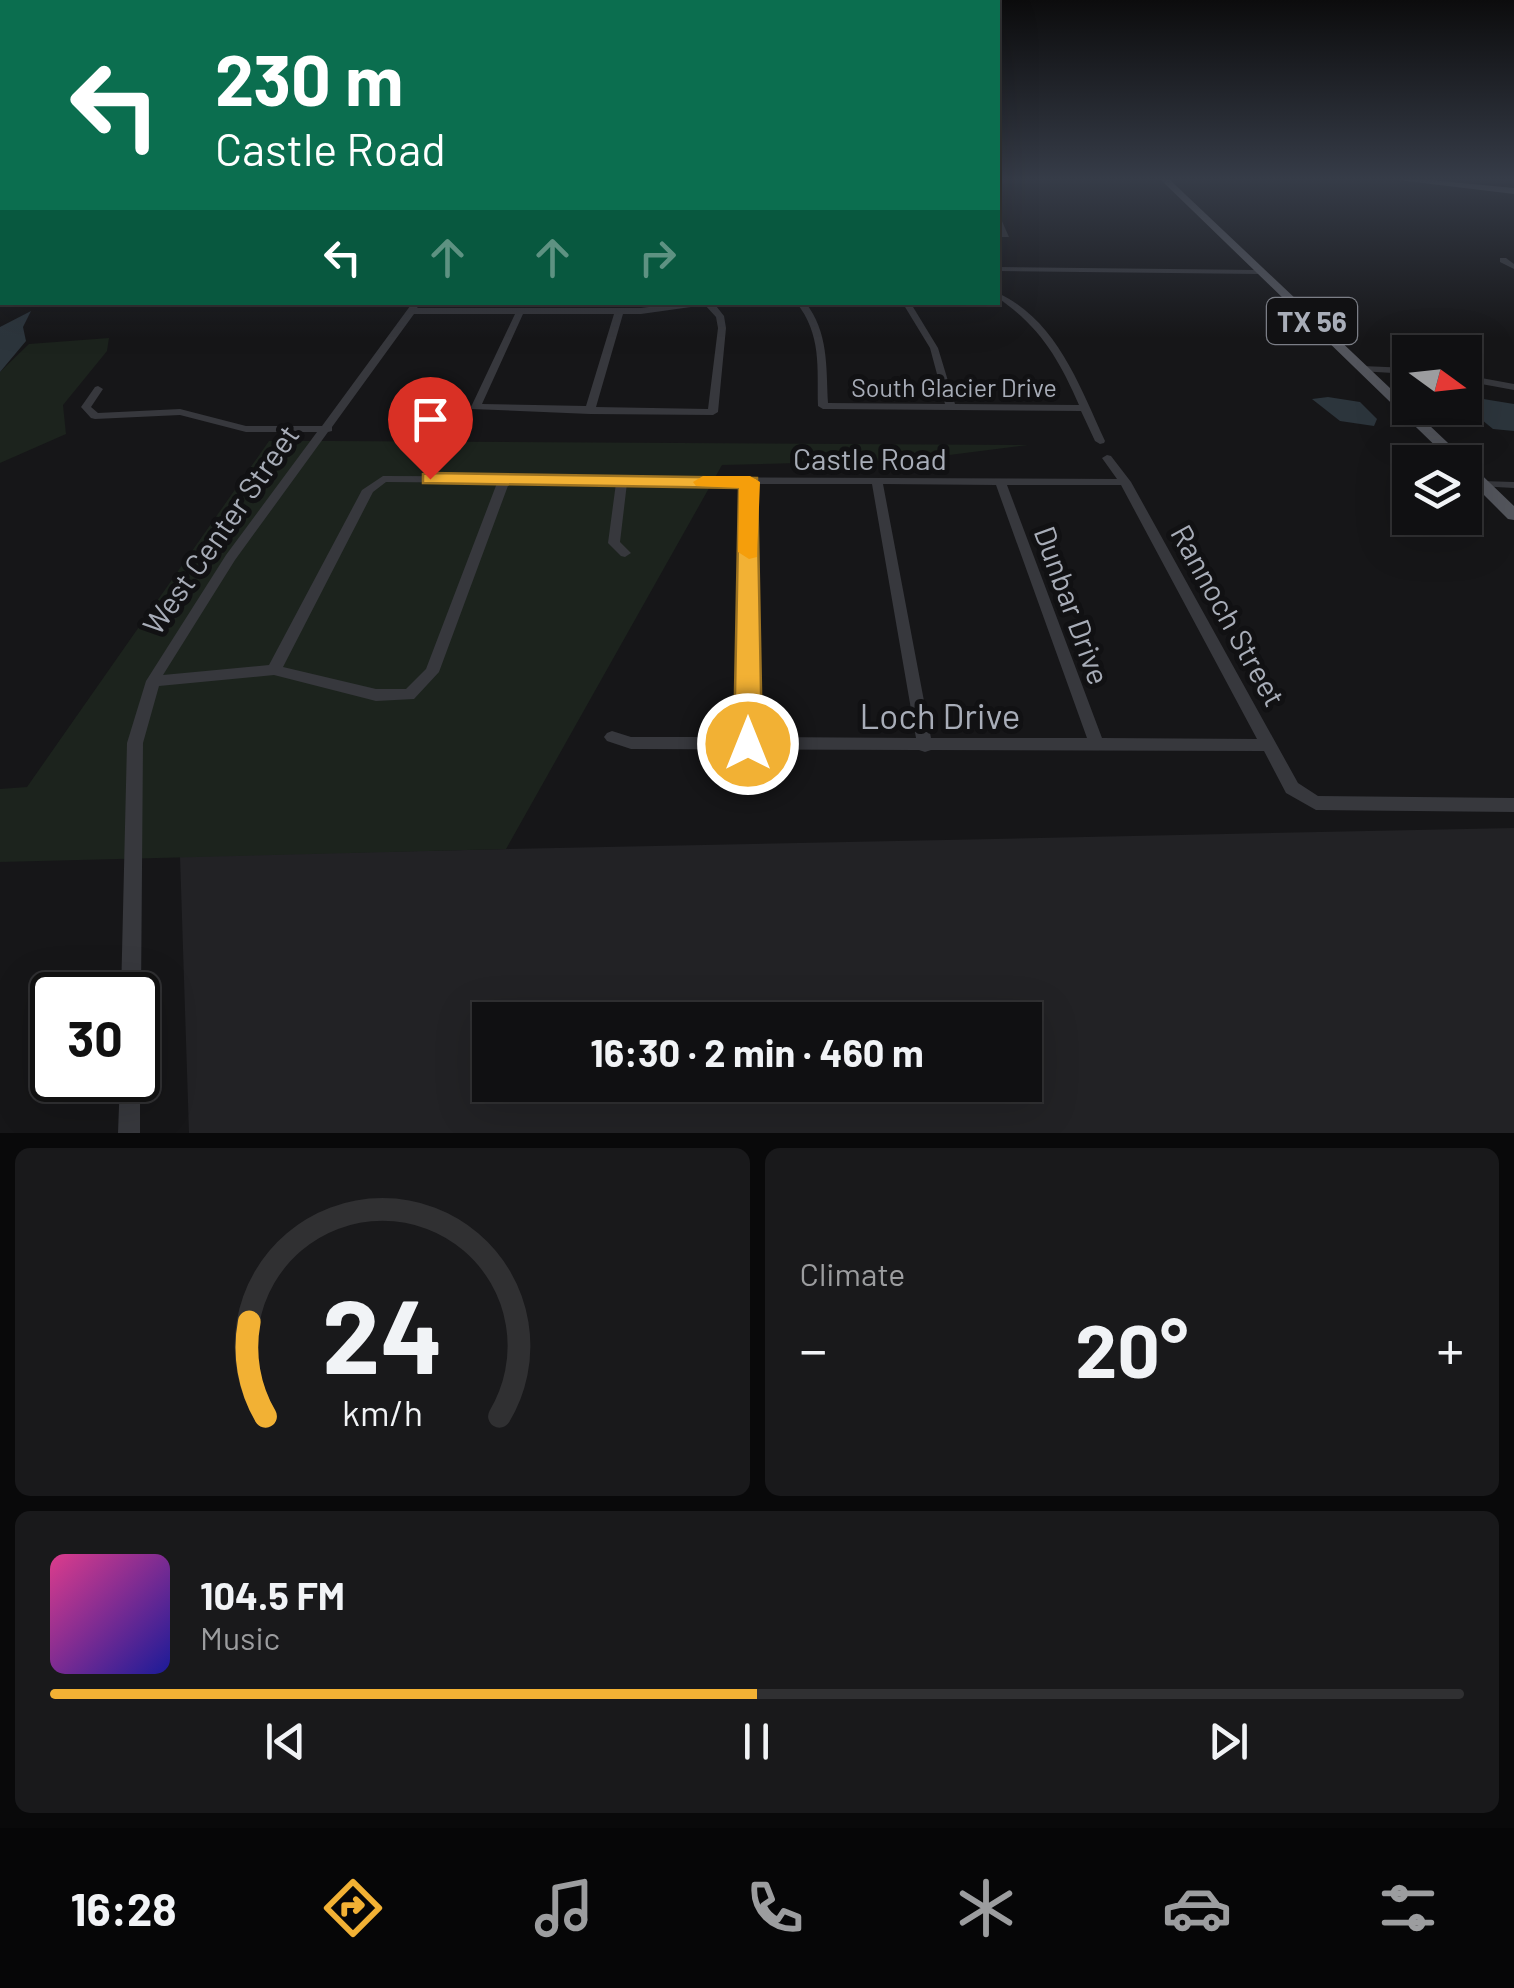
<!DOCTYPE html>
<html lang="en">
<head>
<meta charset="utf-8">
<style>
	:root { --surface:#101012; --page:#19191b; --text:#f1f3f6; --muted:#9c9d9f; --line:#303032; --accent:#f2b134 }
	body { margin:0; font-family:Barlow,sans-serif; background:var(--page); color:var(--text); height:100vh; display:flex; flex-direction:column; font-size:38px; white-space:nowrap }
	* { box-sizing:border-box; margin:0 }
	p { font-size:32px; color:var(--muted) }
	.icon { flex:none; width:55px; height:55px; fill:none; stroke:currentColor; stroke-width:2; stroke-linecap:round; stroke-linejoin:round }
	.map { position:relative; height:1133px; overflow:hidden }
	.drawer { display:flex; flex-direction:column; gap:15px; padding:15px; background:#09090a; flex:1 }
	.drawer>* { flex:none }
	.hud { position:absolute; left:0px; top:0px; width:1000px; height:305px; box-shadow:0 10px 40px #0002,0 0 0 2px var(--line); background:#0b6e4f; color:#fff; overflow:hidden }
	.needle { width:65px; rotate:105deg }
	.fabs { position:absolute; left:1392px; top:335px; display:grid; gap:20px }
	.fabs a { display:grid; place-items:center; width:90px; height:90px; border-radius:0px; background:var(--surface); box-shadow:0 10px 40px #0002,0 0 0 2px var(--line); font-size:50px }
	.speed { position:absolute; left:30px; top:972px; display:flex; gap:20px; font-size:50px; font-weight:700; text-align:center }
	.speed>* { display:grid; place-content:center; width:130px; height:130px; border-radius:50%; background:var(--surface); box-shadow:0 10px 40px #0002,0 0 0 2px var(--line); line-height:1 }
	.speed .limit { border:5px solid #111; border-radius:15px; background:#fff; color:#111 }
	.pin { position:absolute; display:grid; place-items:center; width:85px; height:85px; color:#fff; margin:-102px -42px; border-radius:50% 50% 50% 0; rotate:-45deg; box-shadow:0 0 10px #0007 }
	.pin .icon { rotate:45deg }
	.me { position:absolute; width:110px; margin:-55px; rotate:0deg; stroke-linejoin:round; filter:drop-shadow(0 0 8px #0008) }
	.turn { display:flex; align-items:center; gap:35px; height:210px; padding:0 50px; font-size:45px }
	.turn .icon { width:130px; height:130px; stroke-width:2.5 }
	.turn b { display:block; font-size:70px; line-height:85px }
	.lanes { display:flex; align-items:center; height:95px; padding:0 50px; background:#0003; justify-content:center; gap:50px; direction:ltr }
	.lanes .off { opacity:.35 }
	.big { font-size:75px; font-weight:700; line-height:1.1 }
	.drawer .card { flex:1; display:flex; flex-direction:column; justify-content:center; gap:15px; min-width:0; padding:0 35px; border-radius:15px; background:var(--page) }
	.drawer .dial { align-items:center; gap:0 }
	.dial svg { height:260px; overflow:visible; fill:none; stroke:var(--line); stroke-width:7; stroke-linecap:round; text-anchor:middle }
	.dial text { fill:var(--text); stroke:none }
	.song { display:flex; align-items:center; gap:30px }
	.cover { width:120px; height:120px; border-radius:15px; background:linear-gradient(135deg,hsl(330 70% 55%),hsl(240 70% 35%)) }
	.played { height:10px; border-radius:5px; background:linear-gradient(90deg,var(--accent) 50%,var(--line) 50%) }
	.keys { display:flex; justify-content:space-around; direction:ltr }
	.heat { display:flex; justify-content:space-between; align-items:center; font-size:55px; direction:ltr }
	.drawer .tiles { flex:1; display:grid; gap:15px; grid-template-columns:1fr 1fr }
	.card:last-child { grid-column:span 2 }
	.trip { position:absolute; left:472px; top:1002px; width:570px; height:100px; border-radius:0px; background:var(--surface); box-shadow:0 10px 40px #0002,0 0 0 2px var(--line); font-weight:700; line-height:100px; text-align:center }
	.tabs { display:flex; height:160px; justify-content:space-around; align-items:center; background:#060607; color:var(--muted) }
	.tabs .icon { width:70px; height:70px }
	.tabs .selected { color:var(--accent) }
	.tabs b { font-size:45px; color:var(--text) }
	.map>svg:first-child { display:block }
</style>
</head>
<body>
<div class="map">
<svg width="1514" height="1133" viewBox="0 0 1514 1133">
	<rect width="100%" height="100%" fill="#161618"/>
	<path fill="#222225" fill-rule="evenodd" d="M1514,828v305h-1325l-9,-277zM490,1020h535v65h-535z"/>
	<g fill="#1c231d">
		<polygon points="109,338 107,351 63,405 66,434 0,463 0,372 29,344"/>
		<polygon points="269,441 334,441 1028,445 910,460 722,465 506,849 0,862 0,789 27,787"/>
	</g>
	<g fill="#2c353c">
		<polygon points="31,311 23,327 26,341 0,372 0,327"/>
		<polygon points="1465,396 1514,404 1514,431 1493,429 1465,406"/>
		<polygon points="1328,397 1360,402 1377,419 1374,426 1340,421 1312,399"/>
	</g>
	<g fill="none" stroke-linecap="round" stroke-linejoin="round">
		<g fill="#37383d" fill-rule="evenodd">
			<polygon points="998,217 1001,219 1009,237 998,237 998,233 1001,233 998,225"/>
			<polygon points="1500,258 1506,258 1514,264 1514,269 1500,262"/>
			<polygon points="998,267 1259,270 1263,272 1259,274 998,271"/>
			<path d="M998,293c59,28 81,92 107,148l-1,2 -4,1 -5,-3 -14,-30 -258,-2 -5,-3c-1,-39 4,-71 -22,-104h9c24,30 21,65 23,101l117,1 -15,-56 -28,-46h8l28,46 17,56 124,1c-20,-46 -39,-78 -81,-107z"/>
			<path d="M413,302h9l-5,6h224l46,-6h26l11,14 2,12 -8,84 -5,3 -123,-1 -118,-5 -1,-2 44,-93h-101l-82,113v4l-4,1 -93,128 -72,115 106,-10 93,-175 21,-14 734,3 -15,-21 5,-3 4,1 20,26 167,301 20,13 196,2v14l-198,-2 -30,-17 -22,-42 -333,-1 -6,2 -6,-2 -288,-1 -24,-8 -3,-4 3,-4 5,-2 19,6h109l4,-253 -117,-1 -7,59 11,11 -6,4 -4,-1 -13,-13 8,-60h-107l-70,189 -25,27 -38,2 -102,-26 -115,11 -16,57 -2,252 -3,7v-7h-17l6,-252 19,-62 80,-126 91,-123h-71l-66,-17 -85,4 -4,-1 -10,-11 14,-20 3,-1 5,3 -12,18 7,6 82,-4 66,17h76zM705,305l11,12 2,11 -10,81 -112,-2 27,-93h18zM523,314h91l-28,92 -104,-2zM386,482l111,1 -71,186 -20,20h-30l-93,-22 90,-175zM756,484h116l44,254 -160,-1zM883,484l113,1 91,253h-156zM1007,485h114l136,254 -155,-1z"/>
			<polygon points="1362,366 1410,368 1410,374 1359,371 1359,367"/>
			<polygon points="1465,375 1514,384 1514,390 1465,381"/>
			<polygon points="1482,481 1514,482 1514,488 1478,486 1476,484"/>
			<polygon points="138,1073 140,1080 140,1133 118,1133 120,1080 138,1080"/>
		</g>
		<g fill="#53555c" fill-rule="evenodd">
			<polygon points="1160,179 1169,179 1465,459 1514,506 1514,520 1508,519 1465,476 1465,462 1452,462"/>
			<polygon points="1390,179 1420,179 1514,188 1514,194"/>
		</g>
	</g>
	<linearGradient id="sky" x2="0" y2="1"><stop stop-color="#0c0c0d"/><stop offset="0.53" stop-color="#363c48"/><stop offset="1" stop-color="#363c48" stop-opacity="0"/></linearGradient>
	<rect width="1514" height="338" fill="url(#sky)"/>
	<polygon fill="#f2b134" stroke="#9d7322" stroke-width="2.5" points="430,473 757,478 762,744 758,752 738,752 734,744 739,488 423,483 423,474"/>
	<polygon fill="#f59e0b" points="703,476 750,476 760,482 757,557 749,559 738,552 739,488 696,486 693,482"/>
	<g text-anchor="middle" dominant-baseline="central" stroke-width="10" stroke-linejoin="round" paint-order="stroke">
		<g font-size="25" fill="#a8adb8" stroke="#111113">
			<text x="954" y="387">South Glacier Drive</text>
		</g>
		<rect fill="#111113" stroke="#7b7e86" stroke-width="2.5" x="1267" y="298" width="90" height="46" rx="8"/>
		<g font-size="28" font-weight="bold" fill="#a8adb8">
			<text x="1312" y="321">TX 56</text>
		</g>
		<g font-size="30" fill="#a8adb8" stroke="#111113">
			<text x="870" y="458">Castle Road</text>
			<text transform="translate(220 529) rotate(-55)">West Center Street</text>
			<text transform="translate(1073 605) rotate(70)">Dunbar Drive</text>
			<text transform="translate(1229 615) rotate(61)">Rannoch Street</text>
		</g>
		<g font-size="35" fill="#a8adb8" stroke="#111113">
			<text x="940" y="715">Loch Drive</text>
		</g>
	</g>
</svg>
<div class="fabs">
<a><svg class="needle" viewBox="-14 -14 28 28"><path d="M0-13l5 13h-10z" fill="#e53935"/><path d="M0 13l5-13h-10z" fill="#9c9d9f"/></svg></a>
<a><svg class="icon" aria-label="layers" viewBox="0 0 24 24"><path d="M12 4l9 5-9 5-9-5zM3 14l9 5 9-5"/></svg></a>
</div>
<div class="speed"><div class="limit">30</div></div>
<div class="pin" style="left:430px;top:479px;background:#d93025"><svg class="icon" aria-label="arrive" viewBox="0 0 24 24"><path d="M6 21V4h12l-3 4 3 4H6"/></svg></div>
<svg class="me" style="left:748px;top:744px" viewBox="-20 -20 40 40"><circle r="17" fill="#f2b134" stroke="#fff" stroke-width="3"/><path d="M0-11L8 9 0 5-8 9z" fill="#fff"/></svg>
<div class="trip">16:30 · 2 min · 460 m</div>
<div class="hud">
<div class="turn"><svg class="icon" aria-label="left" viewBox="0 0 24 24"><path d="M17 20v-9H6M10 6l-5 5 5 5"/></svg><div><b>230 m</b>Castle Road</div></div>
<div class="lanes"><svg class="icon" aria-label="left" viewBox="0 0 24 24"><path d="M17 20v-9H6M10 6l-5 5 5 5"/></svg><svg class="icon off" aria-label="ahead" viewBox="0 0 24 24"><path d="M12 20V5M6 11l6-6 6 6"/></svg><svg class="icon off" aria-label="ahead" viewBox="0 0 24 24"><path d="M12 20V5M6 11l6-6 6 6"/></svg><svg class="icon off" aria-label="right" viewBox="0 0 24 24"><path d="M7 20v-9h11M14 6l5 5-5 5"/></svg></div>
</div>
</div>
<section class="drawer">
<div class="tiles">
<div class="card dial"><svg viewBox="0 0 100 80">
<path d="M14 69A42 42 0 1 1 86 69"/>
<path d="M14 69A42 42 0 0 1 9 40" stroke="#f2b134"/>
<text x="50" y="56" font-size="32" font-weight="700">24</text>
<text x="50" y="72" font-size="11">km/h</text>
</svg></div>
<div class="card"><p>Climate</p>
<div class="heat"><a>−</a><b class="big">20°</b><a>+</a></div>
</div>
<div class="card">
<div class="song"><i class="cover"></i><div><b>104.5 FM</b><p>Music</p></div></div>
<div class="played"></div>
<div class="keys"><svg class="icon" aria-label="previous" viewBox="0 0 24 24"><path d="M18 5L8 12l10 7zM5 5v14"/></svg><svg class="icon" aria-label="pause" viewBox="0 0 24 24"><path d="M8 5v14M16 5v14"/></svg><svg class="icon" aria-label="next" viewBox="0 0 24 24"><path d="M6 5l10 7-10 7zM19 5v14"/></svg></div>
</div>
</div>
</section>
<nav class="tabs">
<b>16:28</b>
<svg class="icon selected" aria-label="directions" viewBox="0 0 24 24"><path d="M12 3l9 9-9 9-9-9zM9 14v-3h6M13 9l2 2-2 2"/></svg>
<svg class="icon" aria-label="music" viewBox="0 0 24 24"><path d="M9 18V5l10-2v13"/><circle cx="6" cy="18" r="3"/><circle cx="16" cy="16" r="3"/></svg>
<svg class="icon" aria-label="phone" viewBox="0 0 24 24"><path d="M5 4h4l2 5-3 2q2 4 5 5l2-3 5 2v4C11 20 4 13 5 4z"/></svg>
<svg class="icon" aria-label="climate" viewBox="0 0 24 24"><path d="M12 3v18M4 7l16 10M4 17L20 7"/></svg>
<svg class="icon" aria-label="car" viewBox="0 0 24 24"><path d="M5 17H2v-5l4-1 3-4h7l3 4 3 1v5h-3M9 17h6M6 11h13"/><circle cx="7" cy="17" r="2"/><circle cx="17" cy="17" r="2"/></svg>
<svg class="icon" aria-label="filters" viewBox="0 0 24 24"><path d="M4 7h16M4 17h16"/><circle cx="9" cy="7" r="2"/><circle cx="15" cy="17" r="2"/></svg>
</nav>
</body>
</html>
